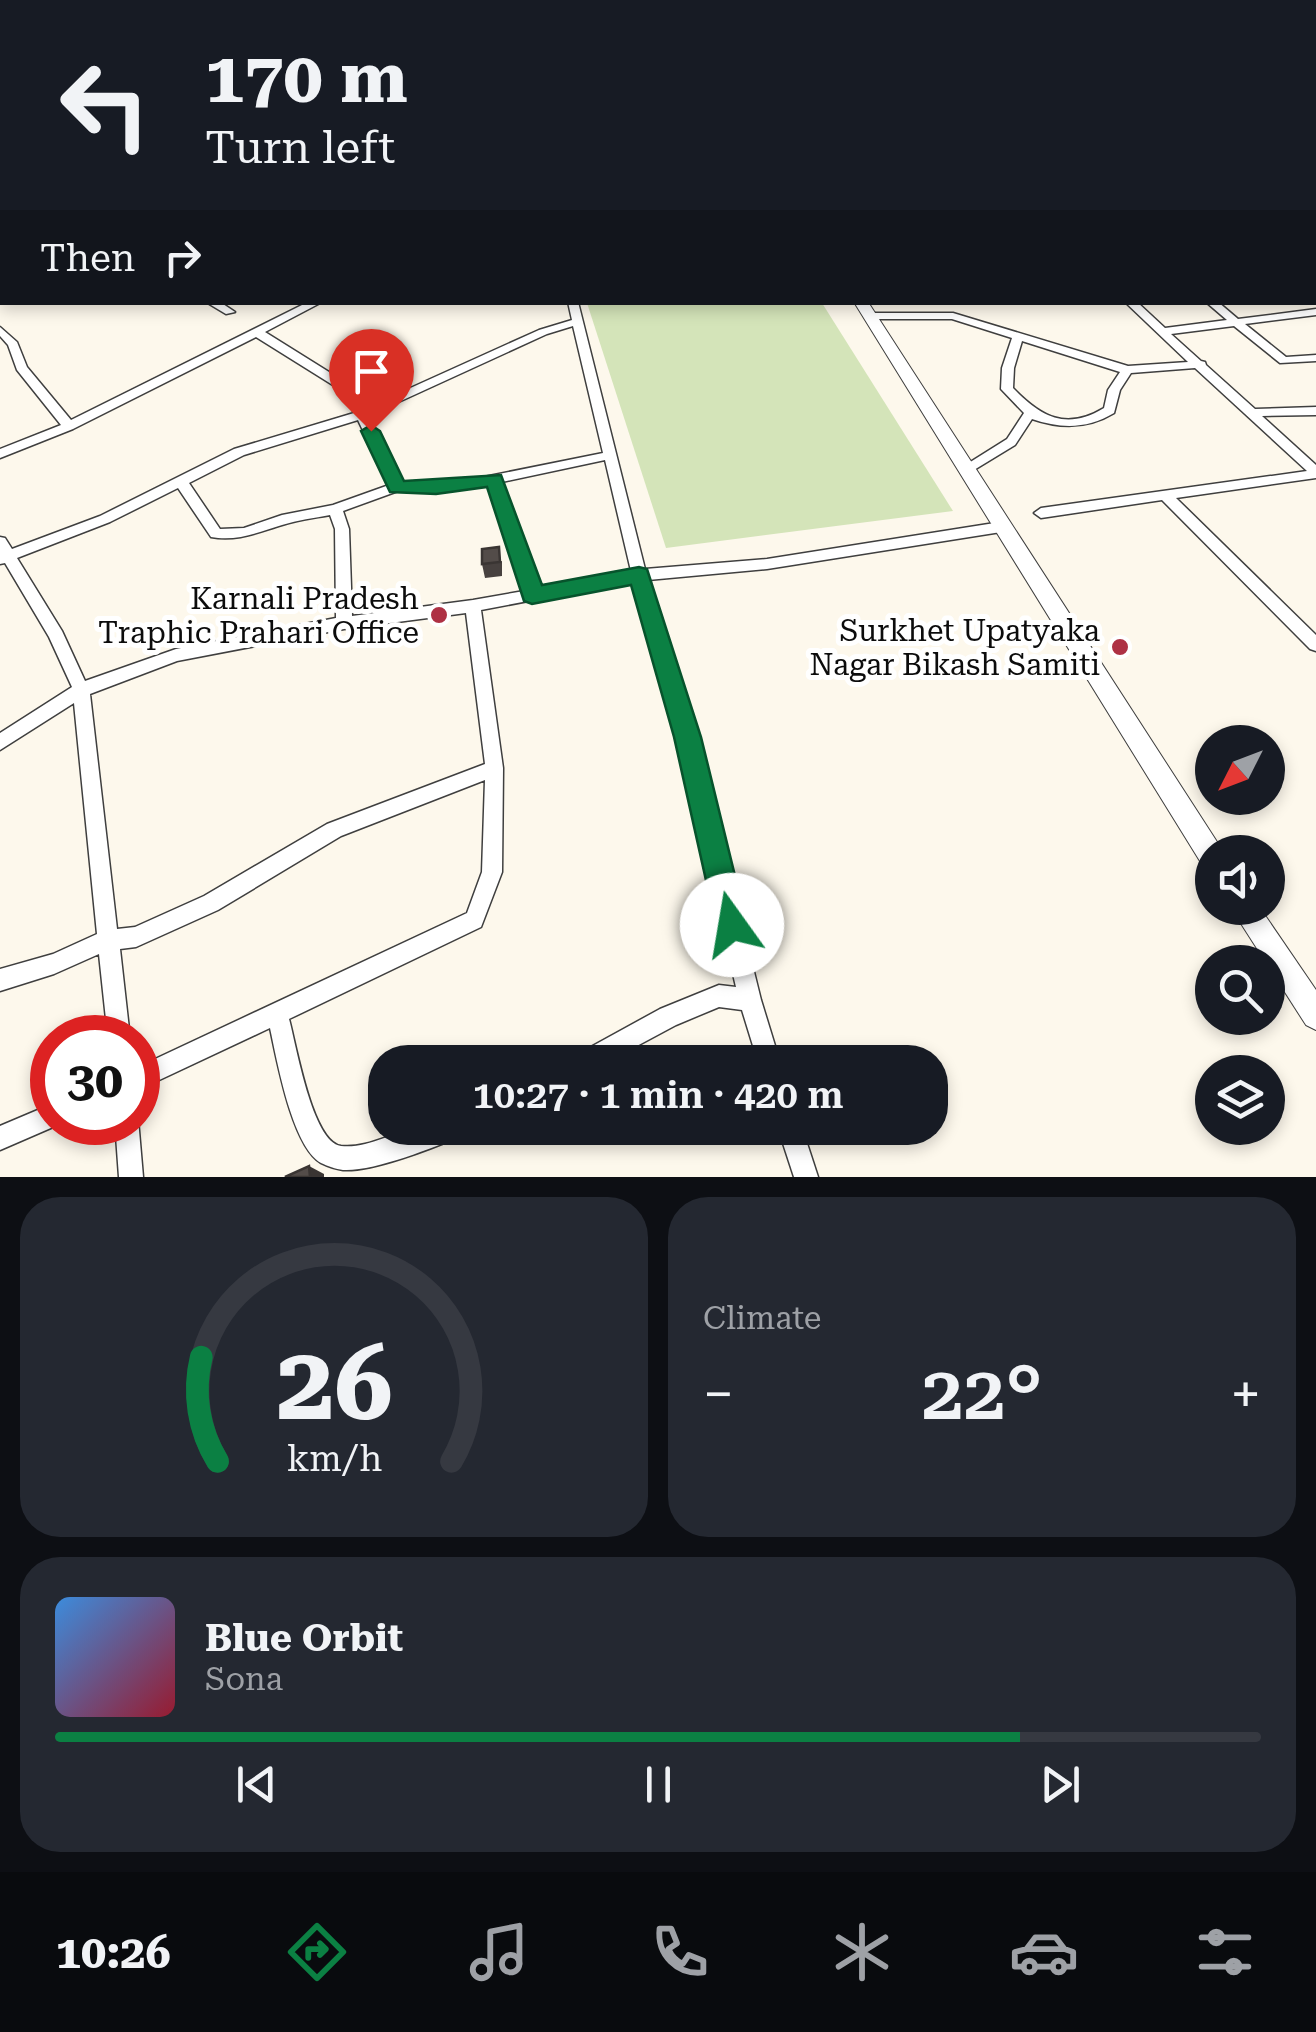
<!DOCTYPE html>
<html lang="en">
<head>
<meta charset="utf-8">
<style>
	:root { --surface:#171b24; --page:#242831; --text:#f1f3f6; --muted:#9ea1a6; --line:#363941; --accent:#0b8043 }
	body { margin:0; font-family:"Roboto Serif",serif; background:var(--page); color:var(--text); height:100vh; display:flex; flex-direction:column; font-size:38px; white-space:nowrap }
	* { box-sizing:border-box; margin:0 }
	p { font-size:32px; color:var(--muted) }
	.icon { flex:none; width:55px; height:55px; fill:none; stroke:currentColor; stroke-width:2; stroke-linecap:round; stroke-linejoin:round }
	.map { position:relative; height:1177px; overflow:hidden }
	.sheet { display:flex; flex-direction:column; gap:20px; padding:20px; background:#0d0f14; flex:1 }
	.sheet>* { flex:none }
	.banner { position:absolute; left:0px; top:0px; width:1318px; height:305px; box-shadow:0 5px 15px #0003; background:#171b24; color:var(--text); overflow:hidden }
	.needle { width:65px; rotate:228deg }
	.controls { position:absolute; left:1195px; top:725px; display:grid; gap:20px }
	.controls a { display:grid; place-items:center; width:90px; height:90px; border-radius:50%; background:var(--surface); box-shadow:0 5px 15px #0003; font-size:50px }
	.speed { position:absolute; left:30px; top:1015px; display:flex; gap:20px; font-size:50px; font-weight:700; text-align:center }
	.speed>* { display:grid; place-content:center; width:130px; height:130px; border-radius:50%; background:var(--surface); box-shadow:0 5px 15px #0003; line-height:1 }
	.speed .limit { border:15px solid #d22; background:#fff; color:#111 }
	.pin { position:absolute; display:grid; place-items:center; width:85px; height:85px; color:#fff; margin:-102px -42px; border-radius:50% 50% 50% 0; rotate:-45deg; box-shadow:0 0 10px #0007 }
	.pin .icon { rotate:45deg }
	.me { position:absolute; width:110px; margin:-55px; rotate:347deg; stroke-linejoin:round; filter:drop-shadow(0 0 8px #0008) }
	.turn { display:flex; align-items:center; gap:35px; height:210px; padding:0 40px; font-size:45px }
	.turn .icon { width:130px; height:130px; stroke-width:2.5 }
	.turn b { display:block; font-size:70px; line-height:85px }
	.then { display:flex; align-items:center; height:95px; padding:0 40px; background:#0003; gap:20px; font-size:38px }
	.big { font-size:75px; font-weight:600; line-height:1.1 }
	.sheet .card { flex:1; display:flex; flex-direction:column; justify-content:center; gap:15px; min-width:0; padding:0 35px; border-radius:40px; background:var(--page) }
	.sheet .dial { align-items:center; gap:0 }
	.dial svg { height:260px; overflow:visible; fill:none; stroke:var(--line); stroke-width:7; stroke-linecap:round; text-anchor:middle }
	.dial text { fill:var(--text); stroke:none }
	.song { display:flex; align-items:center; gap:30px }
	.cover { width:120px; height:120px; border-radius:15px; background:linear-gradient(135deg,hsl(210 70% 55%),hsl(350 70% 35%)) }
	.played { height:10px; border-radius:5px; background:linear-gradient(90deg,var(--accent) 80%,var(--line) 80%) }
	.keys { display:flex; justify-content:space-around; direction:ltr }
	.heat { display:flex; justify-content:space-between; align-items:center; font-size:55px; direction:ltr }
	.sheet .tiles { flex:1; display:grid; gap:20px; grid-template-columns:1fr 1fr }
	.card:last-child { grid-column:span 2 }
	.trip { position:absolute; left:368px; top:1045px; width:580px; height:100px; border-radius:40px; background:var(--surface); box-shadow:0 5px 15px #0003; font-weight:600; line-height:100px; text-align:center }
	.dock { display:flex; height:160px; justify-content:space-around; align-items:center; background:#090b0e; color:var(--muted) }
	.dock .icon { width:70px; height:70px }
	.dock .current { color:var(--accent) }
	.dock b { font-size:45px; color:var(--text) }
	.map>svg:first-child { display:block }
</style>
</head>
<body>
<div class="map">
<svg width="1316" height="1177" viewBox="0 0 1316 1177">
	<rect width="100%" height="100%" fill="#fdf8ec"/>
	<polygon fill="#d4e4b9" points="587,303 822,303 953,511 666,548"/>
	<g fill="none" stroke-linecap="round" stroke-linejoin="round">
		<polyline stroke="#439bc0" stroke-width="2.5" points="1024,2 1038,0"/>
		<defs>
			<g id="minor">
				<polygon points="1191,0 1197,0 1199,2 1193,2"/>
				<polygon points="2,19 2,23 0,24 0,20"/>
				<rect x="1315" y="32" width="1" height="5"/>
				<rect x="0" y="47" width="2" height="4"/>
				<rect x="1315" y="67" width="1" height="5"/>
				<rect x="0" y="70" width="2" height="4"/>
				<rect x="1315" y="96" width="1" height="4"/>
				<rect x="0" y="103" width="2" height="4"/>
				<rect x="1315" y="130" width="1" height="4"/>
				<rect x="1315" y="143" width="1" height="4"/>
				<rect x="0" y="146" width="2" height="6"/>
				<rect x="1315" y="199" width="1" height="6"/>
				<rect x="1315" y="227" width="1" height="7"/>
				<rect x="1315" y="268" width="1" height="6"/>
				<polygon points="0,279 2,279 2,286 0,287"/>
				<polygon points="206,302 220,302 235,312 226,314"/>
				<path d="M308,302h14l-57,30 88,55 11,22 175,-79 33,-10 -4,-18h10l67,267 122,-10 234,-37 5,2 2,3 -7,5 -234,37 -119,11 48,157 65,263 19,62h-22l-16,-52 -23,-3 -43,18 -69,37h-32l3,-8 82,-45 59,-24 17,2 -58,-250 -45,-156 -152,29 22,158 -1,104 -21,55 -192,92c7,25 23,123 52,127 26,3 52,-14 76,-18 15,-3 33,0 48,0l-4,8c-28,12 -89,36 -118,34 -7,-1 -16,-4 -22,-7 -29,-17 -44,-103 -51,-135l-132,62v-23l329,-154 15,-41 3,-92 -144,56 -123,74 -82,37 -16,2 10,89h-22l-9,-84 -45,20 -54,17v-22l53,-15 44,-20 -23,-231 -74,47v-17l72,-46 -23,-50 -44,-74 -5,1v-27l5,1 7,11 88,-33 134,-67 120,-36 -10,-21 -88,-55 -183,92 -73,29v-9l61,-24 -44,-55 -9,-25 -8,-9v-9l17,15 10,25 44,53zM573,326l30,127 -129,26 -73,3 -33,-66 179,-82zM358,420l31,65 -56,20 -51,10 -38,13 -24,1 -31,-46 55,-28zM605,460l26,111 -93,17 -2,-12 -34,-94zM489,484l33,92 2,15 -51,9 -121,16 -3,-87 -6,-18 55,-20 76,-4zM178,488l33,49c26,5 47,-5 71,-12 16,-5 32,-7 48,-10l5,14 1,89 -160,31 -91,32 -23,-50 -45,-73 93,-36zM466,613l19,151 -158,60 -123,72 -69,31 -18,2 -27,-235 87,-33 167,-32z"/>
				<path d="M1125,302h12l28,26 62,-8 -21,-18h12l20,17 78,-10v6l-71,9 41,33 30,-2v6l-36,2 -46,-37 -63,8 30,27 4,1 1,3 49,44 61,-2v8l-54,1 54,49v13l-140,20 140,137v16l-6,-2 -148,-149 -121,18 -7,-5 7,-5 266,-37 -112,-103 -64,5 -11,17 -6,23c-26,16 -53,16 -82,6l-17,26 -46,28 -7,-4 2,-3 43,-27 17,-26 -23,-24 1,-21 10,-30 -60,-19h-81l-5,-3 5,-3h82l175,53 60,-4zM1022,341l98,31 -12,18 -4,18c-38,23 -63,9 -91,-20l1,-20z"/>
				<polygon points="52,1104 52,1122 61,1122 60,1124 0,1150 0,1126"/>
				<polygon points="138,1119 143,1177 119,1177 115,1122 138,1122"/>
				<polygon points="778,1128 802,1128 818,1177 794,1177"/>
			</g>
			<g id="tertiary">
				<polygon points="0,0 13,2 2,3"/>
				<polygon points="629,0 637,0 639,2 631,2"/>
				<polygon points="863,0 871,0 872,2 865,2"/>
				<polygon points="854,302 868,302 1221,848 1223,852 1212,852 1212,869 1203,866"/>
				<polygon points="1231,908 1260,908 1316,990 1316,1030 1306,1025"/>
			</g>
		</defs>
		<use href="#minor" stroke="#3f3f3f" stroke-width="3"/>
		<use href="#tertiary" stroke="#3f3f3f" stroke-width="2"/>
		<use href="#minor" fill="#fff" fill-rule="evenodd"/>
		<use href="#tertiary" fill="#fff" fill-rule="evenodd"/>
	</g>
	<g fill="#47413f">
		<polygon points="502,561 502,576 485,578 482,564"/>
		<polygon points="690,1128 718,1128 691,1132"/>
	</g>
	<polygon fill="#3a3533" points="309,1166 324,1174 324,1177 310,1177"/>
	<g fill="#534c49" stroke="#3a3533" stroke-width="2.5">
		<polygon points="499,547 500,562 482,564 482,549"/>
		<polygon points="309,1166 310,1177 285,1177"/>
	</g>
	<polygon fill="#0b8043" stroke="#07532c" stroke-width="2.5" points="371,425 380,431 404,481 501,475 542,585 639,567 647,569 701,737 747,925 743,936 732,940 721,936 716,925 674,737 631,585 532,604 524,601 487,487 436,494 390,492 361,431"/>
	<g fill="#ae3144" stroke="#fff" stroke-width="4">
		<circle cx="439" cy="615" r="10"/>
		<circle cx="1120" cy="647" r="10"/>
	</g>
	<g text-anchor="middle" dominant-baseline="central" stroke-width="10" stroke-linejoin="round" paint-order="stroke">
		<g font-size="30" fill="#0c0c0c" stroke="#fff" text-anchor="end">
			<text x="419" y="598">Karnali Pradesh<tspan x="419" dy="34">Traphic Prahari Office</tspan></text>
			<text x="1100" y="630">Surkhet Upatyaka<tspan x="1100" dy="34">Nagar Bikash Samiti</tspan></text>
		</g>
	</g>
</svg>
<div class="controls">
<a><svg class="needle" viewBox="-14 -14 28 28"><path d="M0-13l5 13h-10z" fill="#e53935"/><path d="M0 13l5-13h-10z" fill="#9ea1a6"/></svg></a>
<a><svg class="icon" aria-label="sound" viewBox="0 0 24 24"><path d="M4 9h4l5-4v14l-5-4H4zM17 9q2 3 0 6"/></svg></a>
<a><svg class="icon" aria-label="search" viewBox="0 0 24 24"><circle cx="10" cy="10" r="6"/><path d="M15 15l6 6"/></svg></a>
<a><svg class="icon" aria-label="layers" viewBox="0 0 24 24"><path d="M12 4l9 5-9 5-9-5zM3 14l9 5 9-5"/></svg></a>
</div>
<div class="speed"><div class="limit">30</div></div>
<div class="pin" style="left:371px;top:431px;background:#d93025"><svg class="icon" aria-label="arrive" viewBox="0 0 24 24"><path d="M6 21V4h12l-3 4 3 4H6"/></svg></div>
<svg class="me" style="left:732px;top:925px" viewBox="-20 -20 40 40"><circle r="19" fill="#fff"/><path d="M0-13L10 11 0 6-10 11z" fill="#0b8043"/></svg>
<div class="trip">10:27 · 1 min · 420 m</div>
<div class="banner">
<div class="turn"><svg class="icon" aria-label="left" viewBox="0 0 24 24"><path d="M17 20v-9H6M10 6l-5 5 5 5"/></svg><div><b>170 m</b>Turn left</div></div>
<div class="then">Then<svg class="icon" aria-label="right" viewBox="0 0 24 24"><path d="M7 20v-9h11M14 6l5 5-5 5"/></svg></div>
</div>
</div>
<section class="sheet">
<div class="tiles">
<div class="card dial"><svg viewBox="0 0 100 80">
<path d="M14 69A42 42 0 1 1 86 69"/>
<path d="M14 69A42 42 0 0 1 9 37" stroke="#0b8043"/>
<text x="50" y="56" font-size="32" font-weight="700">26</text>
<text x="50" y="72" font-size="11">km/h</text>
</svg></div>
<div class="card"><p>Climate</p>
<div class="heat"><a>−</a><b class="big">22°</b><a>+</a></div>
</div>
<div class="card">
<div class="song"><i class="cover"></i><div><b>Blue Orbit</b><p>Sona</p></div></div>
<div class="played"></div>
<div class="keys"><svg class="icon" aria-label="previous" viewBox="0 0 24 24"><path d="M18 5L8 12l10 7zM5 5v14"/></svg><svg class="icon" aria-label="pause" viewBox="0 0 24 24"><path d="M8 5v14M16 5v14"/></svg><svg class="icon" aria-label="next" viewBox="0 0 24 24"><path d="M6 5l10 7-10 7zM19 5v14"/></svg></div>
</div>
</div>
</section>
<nav class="dock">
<b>10:26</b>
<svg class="icon current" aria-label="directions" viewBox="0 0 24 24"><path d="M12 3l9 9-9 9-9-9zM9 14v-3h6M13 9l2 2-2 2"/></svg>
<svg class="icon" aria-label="music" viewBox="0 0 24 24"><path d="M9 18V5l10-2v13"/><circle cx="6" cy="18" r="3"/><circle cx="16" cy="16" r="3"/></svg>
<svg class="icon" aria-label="phone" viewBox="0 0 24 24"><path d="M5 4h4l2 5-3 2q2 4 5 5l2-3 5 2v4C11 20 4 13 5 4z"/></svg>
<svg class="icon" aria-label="climate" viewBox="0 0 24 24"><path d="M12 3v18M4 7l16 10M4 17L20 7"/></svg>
<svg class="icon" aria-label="car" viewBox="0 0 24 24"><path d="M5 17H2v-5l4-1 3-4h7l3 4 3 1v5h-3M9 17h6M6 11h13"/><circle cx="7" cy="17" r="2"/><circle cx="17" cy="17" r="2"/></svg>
<svg class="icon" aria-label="filters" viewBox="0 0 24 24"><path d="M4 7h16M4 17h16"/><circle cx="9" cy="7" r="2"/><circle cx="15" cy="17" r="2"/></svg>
</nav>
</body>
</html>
